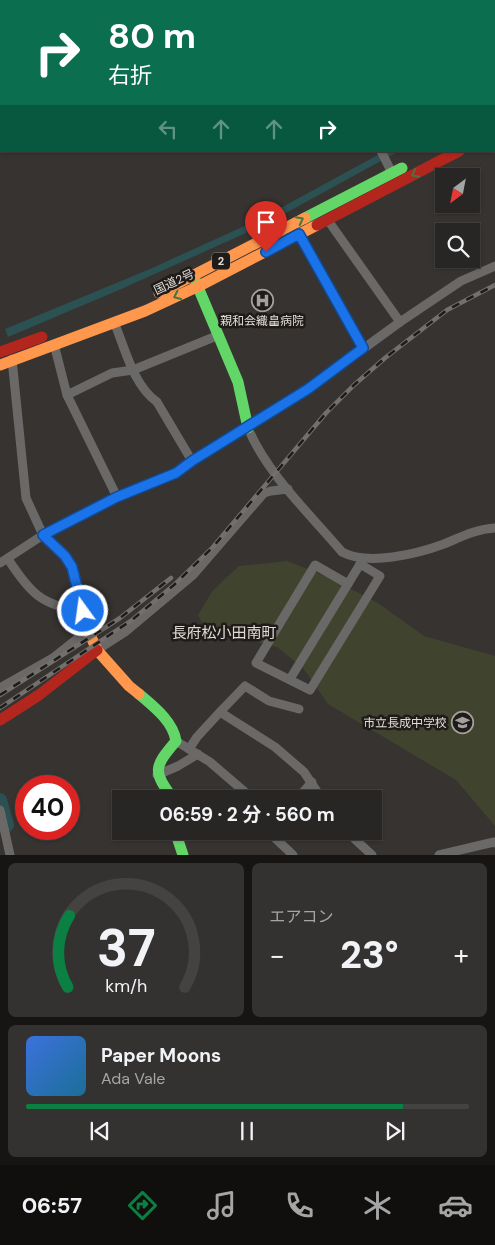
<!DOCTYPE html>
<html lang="ja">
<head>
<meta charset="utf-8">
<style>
	:root { --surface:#282624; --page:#343231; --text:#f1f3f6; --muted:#a5a5a6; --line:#444341; --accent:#0b8043 }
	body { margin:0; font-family:"DM Sans","Noto Sans JP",sans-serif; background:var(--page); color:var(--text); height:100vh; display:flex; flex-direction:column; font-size:19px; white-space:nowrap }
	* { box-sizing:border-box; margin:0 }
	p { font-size:16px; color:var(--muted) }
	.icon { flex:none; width:28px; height:28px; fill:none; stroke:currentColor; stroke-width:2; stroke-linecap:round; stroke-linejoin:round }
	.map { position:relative; height:855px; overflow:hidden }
	.details { display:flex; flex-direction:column; gap:8px; padding:8px; background:#161514; flex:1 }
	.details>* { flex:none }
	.hud { position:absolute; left:0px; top:0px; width:495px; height:152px; box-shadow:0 1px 4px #0004,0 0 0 1px var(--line); background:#0b6e4f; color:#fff; overflow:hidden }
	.needle { width:32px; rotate:212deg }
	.controls { position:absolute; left:435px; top:168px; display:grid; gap:10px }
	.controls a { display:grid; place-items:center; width:45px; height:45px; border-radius:0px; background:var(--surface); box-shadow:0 1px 4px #0004,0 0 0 1px var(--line); font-size:25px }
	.speed { position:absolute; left:15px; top:775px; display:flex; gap:10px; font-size:25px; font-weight:700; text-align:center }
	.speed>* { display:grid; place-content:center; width:65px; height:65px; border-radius:50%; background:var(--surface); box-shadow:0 1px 4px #0004,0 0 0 1px var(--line); line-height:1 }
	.speed .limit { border:8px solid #d22; background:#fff; color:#111 }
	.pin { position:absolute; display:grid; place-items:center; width:42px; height:42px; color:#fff; margin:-51px -21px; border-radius:50% 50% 50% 0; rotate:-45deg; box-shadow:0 0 5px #0007 }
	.pin .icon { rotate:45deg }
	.me { position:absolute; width:55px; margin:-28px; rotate:346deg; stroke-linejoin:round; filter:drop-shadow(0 0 4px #0008) }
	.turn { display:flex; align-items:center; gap:18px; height:105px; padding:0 25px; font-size:22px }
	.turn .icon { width:65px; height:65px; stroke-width:2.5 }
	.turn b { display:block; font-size:35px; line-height:42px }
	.lanes { display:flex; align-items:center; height:48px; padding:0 25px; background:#0003; justify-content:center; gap:25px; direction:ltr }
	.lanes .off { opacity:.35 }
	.big { font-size:38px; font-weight:700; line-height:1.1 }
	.details .card { flex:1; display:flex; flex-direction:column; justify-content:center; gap:8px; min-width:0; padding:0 18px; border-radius:8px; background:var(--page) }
	.details .dial { align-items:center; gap:0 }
	.dial svg { height:130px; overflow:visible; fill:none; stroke:var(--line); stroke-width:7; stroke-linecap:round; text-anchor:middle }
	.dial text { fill:var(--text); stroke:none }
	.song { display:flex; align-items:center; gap:15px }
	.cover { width:60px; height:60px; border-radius:8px; background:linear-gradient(135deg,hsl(220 70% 55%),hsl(200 70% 35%)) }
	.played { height:5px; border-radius:2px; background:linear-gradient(90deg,var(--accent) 85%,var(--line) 85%) }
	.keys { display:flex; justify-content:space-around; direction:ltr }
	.heat { display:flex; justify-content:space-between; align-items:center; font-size:28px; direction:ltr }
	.details .tiles { flex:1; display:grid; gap:8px; grid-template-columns:1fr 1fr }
	.card:last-child { grid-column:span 2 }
	.trip { position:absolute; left:112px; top:790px; width:270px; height:50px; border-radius:0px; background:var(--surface); box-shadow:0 1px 4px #0004,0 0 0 1px var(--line); font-weight:700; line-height:50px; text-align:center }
	.tab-bar { display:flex; height:80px; justify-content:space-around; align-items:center; background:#100f0e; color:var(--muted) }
	.tab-bar .icon { width:35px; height:35px }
	.tab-bar .current { color:var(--accent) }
	.tab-bar b { font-size:22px; color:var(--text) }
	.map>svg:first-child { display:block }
</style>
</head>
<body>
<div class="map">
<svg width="495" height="855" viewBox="0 0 495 855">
	<rect width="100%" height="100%" fill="#363330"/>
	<polygon fill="#40442f" points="287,561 328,577 378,603 424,636 495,656 495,826 456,780 328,704 303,668 277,647 230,635 205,631 198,615 213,590 239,566"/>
	<g fill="#2b5152">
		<polygon points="375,0 467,0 468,1 375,1"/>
		<polygon points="385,151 399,151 264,225 119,290 8,337 5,329 150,269 264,217"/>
	</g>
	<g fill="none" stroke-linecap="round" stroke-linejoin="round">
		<polyline stroke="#2b5152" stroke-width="14" points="0,800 7,825"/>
		<g stroke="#6b6968" stroke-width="9">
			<polyline points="302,0 303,1"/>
			<polyline points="381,151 392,173"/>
			<polyline points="327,219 400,322"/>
			<polyline points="299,234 363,348"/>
			<path d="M114,322c11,26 19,63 43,80l35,59"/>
			<polyline points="54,344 67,395 117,497"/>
			<polyline points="12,359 26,498 43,535"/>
			<polyline points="67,395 112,373 133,370 219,335"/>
			<path d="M248,428c19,46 62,86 94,124 26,14 75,2 102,-8 17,-7 32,-15 51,-16"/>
			<path d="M8,559c22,34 34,47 75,52"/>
			<polyline points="0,563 43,535 117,497 176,473 192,461 308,389 400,322 461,281 495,266"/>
			<polyline points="348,584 315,565 256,663 310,690 380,576 360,564"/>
			<polyline points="97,650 125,632 193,575 264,493 271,491 288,489"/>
			<polyline points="290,679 362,561"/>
			<polyline points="0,688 53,658 88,630"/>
			<polyline points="220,712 245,686 269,701 299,709"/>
			<polyline points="176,741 210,762 253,799"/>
			<polyline points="189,749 197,737 220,712 275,747 304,772 322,799"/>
			<polyline points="157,775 178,766 198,754"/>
			<polyline points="297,799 312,782"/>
			<polyline points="0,810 10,855"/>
			<polyline points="273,831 276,839 293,855"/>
			<polyline points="346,831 372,855"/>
			<polyline points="439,855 494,842 495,843"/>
		</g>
		<g stroke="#63d668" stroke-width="11">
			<polyline points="494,119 495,118"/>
			<polyline points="494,131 495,130"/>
			<polyline points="305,218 402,168"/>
			<polyline points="195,280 238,382 248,428"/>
			<path d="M139,694c14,12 34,27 37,47 -23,27 -23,30 -3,58"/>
			<polyline points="178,831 178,840 183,855"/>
		</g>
		<g stroke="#ff974d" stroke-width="11">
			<polyline points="159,293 305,218"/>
			<polyline points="0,365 145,311 199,286 317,225"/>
			<polyline points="43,535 65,556 72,567 88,630 97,650 129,686 139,694"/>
		</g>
		<g stroke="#b3261e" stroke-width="11">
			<polyline points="317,225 459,151"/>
			<polyline points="0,352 42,337"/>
			<polyline points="0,720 39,695 97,650"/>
		</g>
		<defs>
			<g id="rail">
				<polyline points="0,695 120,618 171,578"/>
				<polyline points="0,708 132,620 174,585 213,547 326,413 354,385 385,358 447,310 495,285"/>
			</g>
		</defs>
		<use href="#rail" stroke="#726f6d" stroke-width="4.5"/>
		<use href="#rail" stroke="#1f1b18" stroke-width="2.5" stroke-dasharray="8" stroke-linecap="butt"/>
	</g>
	<defs><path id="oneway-chevron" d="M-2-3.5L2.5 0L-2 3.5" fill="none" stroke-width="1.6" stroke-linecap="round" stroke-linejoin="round" transform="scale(1.25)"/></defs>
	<g stroke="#417840">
		<use href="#oneway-chevron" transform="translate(415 174) rotate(153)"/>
		<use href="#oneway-chevron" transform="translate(300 220) rotate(-27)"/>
		<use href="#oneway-chevron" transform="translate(177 296) rotate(155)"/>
	</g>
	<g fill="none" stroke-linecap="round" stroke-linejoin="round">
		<defs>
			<polyline id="route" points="83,611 72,567 65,556 43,535 117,497 176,473 192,461 308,389 363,348 299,234 266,252"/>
		</defs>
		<use href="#route" stroke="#114b97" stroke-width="12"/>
		<use href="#route" stroke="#1a73e8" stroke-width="9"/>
	</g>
	<defs>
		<symbol id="hospital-ring" viewBox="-11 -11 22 22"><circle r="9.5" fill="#1f1b18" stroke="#a4a09d" stroke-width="1.5"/><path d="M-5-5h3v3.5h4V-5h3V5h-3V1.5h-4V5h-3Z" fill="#a4a09d"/></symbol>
		<symbol id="school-ring" viewBox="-11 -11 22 22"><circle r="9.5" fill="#1f1b18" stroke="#a4a09d" stroke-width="1.5"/><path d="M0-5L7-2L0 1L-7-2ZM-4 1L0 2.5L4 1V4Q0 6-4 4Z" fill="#a4a09d"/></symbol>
	</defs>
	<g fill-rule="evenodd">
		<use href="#hospital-ring" x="250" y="288" width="25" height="25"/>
		<use href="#school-ring" x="450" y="710" width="25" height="25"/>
	</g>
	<g text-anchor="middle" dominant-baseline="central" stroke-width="5" stroke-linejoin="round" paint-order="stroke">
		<rect fill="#1f1b18" stroke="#a6a19e" stroke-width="1" x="212" y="252.5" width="18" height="17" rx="4"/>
		<g font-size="11" font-weight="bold" fill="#e0dbd7">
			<text x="221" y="261">2</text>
		</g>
		<g font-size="12" fill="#e0dbd7" stroke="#1f1b18">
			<text transform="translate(174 282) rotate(-25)">国道2号</text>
		</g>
		<g font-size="12" fill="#e0dbd7" stroke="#1f1b18">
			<text x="262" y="321">親和会織畠病院</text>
			<text x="447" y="723" text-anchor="end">市立長成中学校</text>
		</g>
		<g font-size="15" fill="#e0dbd7" stroke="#1f1b18">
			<text x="224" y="633">長府松小田南町</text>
		</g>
	</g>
</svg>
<div class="controls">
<a><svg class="needle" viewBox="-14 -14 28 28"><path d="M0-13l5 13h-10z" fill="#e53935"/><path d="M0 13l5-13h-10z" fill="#a5a5a6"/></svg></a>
<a><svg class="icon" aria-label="search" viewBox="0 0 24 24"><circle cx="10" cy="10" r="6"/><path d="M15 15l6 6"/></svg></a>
</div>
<div class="speed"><div class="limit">40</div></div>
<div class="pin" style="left:266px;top:252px;background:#d93025"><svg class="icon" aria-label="arrive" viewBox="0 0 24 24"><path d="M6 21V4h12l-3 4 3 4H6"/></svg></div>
<svg class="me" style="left:83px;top:611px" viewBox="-20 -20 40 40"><circle r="17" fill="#1a73e8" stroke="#fff" stroke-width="3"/><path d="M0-11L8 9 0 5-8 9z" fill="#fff"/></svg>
<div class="trip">06:59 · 2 分 · 560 m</div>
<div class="hud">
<div class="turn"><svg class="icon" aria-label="right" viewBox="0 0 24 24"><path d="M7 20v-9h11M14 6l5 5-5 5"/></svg><div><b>80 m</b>右折</div></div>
<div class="lanes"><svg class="icon off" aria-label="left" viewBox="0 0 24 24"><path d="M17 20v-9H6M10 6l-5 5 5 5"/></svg><svg class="icon off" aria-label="ahead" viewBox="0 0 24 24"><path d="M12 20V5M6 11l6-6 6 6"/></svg><svg class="icon off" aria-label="ahead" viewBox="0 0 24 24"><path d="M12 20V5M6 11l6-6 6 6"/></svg><svg class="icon" aria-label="right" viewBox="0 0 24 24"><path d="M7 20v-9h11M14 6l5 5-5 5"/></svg></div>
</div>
</div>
<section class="details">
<div class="tiles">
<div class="card dial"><svg viewBox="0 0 100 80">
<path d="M14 69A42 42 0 1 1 86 69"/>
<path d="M14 69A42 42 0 0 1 15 25" stroke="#0b8043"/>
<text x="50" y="56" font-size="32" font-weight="700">37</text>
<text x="50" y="72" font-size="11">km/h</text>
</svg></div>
<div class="card"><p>エアコン</p>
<div class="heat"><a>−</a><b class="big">23°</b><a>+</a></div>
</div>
<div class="card">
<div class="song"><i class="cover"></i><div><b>Paper Moons</b><p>Ada Vale</p></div></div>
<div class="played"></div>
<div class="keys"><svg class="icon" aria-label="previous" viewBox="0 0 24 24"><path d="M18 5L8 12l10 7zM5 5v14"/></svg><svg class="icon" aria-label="pause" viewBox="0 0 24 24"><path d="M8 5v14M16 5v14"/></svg><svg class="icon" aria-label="next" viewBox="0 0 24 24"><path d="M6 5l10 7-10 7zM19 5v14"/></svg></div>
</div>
</div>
</section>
<nav class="tab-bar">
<b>06:57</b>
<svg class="icon current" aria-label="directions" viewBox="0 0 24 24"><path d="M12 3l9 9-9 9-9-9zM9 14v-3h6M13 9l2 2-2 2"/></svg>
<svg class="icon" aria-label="music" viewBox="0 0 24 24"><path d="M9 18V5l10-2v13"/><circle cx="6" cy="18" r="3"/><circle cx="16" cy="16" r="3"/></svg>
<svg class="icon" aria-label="phone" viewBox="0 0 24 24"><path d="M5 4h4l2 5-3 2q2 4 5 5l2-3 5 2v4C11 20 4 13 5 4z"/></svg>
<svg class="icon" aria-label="climate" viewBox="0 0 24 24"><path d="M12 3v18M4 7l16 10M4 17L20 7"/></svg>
<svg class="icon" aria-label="car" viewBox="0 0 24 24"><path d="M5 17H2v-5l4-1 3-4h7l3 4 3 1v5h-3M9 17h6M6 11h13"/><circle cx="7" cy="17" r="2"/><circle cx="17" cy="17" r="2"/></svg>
</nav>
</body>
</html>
